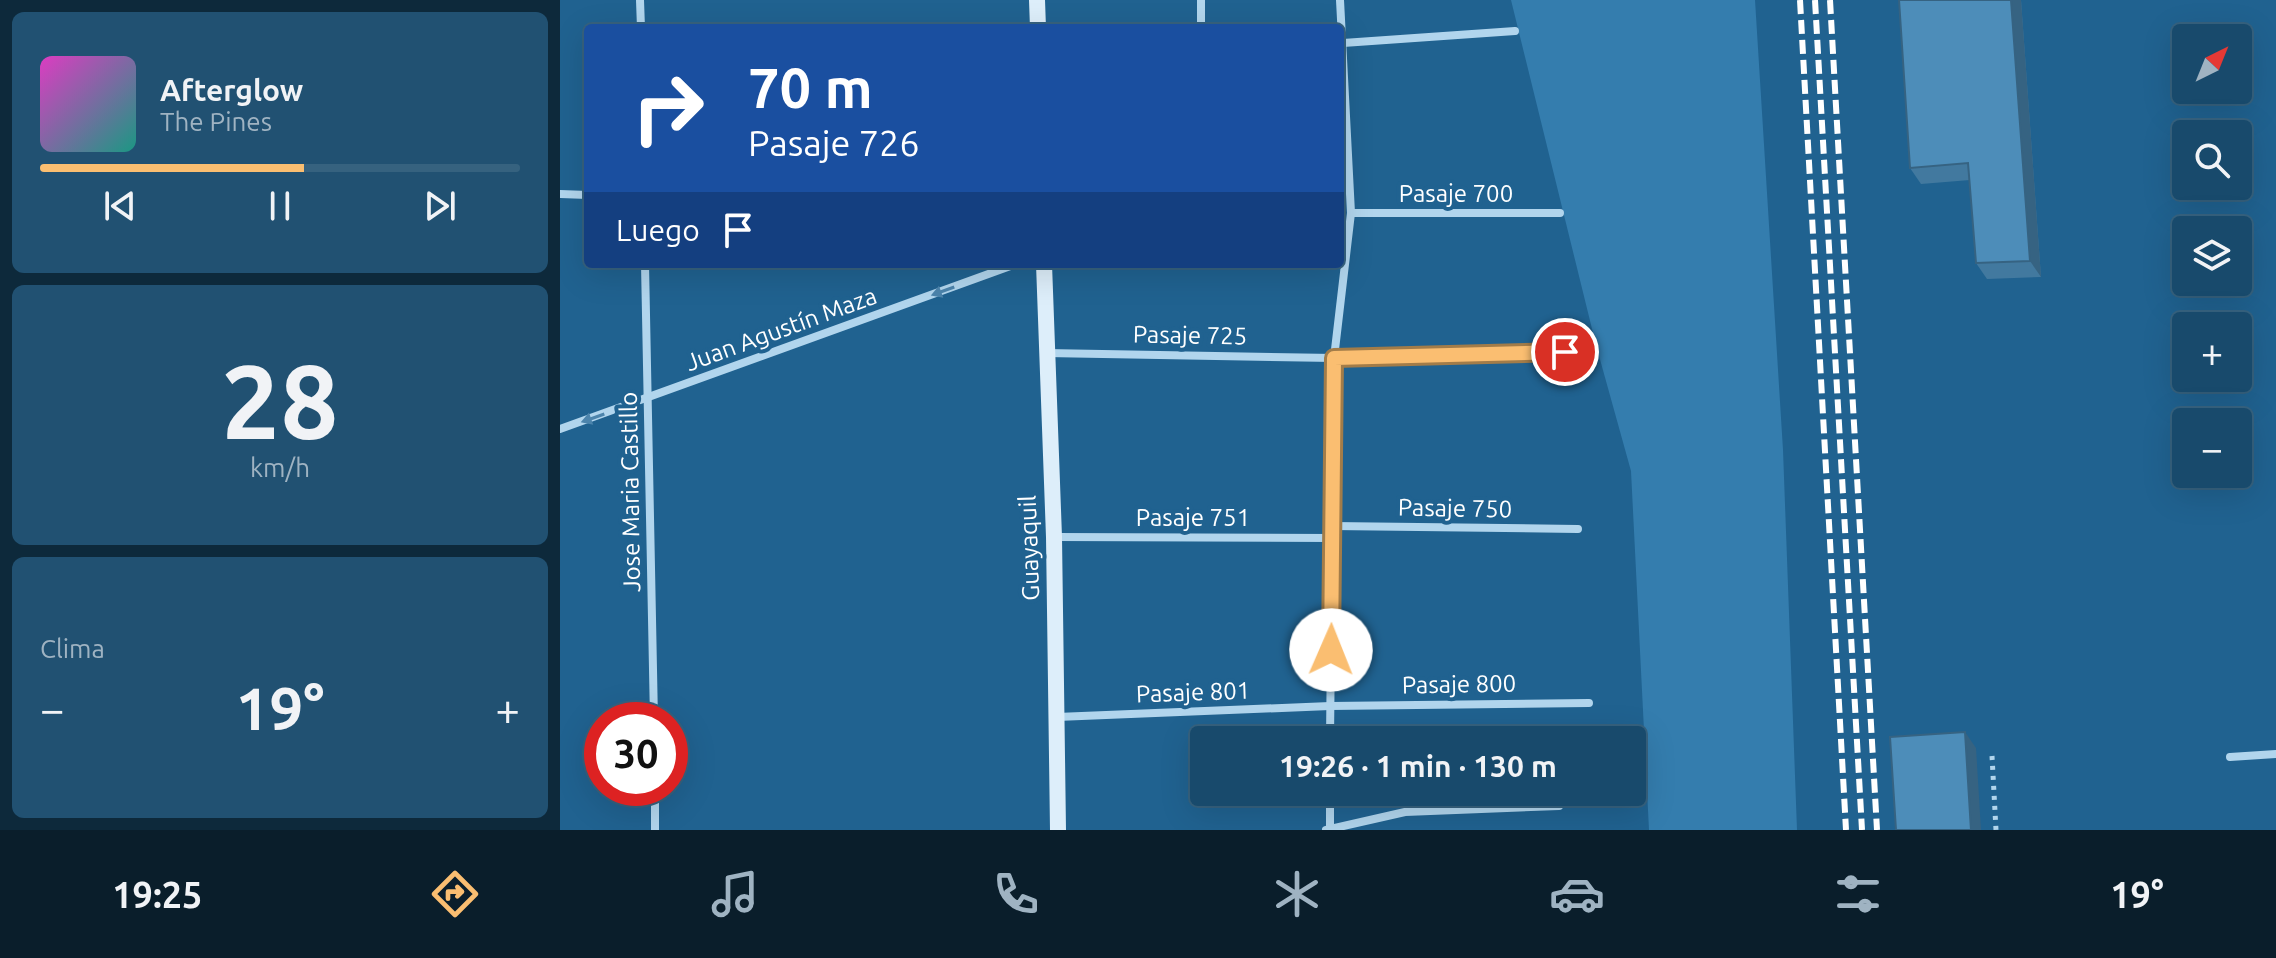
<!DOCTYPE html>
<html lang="es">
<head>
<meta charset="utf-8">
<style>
	:root { --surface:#184a6c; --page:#215172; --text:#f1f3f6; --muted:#9fb3c2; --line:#36627f; --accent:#fabe71 }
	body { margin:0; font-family:Ubuntu,sans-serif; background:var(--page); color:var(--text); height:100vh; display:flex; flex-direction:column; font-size:30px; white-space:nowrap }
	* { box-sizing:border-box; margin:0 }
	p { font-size:26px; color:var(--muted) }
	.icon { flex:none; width:44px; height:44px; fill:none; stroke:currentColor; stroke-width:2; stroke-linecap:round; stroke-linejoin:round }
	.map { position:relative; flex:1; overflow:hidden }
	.sheet { display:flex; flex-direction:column; gap:12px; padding:12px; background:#0d293b; width:560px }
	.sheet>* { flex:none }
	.guide { position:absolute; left:24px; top:24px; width:760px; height:244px; border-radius:8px; box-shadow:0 8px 32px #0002,0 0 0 2px var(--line); background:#1a4fa0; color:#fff; overflow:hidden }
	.needle { width:52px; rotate:43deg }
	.fabs { position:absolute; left:1612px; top:24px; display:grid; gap:16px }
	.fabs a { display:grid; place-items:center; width:80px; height:80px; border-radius:8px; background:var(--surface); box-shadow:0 8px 32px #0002,0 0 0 2px var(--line); font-size:40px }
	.speed { position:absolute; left:24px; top:702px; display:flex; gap:16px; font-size:40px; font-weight:700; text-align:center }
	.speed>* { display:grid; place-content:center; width:104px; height:104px; border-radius:50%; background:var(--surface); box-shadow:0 8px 32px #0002,0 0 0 2px var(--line); line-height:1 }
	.speed .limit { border:12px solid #d22; background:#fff; color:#111 }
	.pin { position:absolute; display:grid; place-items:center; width:68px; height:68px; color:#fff; margin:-34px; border:4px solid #fff; border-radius:50%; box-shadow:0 2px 8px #0007 }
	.me { position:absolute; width:88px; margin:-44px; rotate:1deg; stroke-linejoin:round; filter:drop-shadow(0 0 6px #0008) }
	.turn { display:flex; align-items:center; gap:28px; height:168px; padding:0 32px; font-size:36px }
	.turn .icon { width:104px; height:104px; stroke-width:2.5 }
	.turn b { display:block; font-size:56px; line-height:68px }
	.then { display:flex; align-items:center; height:76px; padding:0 32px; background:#0003; gap:16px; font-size:30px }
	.big { font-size:60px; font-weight:600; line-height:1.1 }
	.sheet .widget { flex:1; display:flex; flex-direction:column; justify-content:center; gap:12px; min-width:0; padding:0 28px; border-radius:12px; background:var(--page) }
	.sheet .dial { align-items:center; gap:0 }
	.dial b { font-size:104px; line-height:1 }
	.song { display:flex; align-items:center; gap:24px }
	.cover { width:96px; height:96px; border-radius:12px; background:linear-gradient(135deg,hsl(310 70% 55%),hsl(170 70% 35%)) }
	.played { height:8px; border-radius:4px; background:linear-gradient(90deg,var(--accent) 55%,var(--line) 55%) }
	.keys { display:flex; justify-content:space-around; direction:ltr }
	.heat { display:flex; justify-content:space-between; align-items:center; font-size:44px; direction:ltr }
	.trip { position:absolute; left:630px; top:726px; width:456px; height:80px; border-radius:8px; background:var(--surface); box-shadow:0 8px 32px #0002,0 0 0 2px var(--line); font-weight:600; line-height:80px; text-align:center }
	.tab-bar { display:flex; height:128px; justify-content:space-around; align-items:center; background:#0a1e2b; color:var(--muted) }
	.tab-bar .icon { width:56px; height:56px }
	.tab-bar .on { color:var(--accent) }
	.tab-bar b { font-size:36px; color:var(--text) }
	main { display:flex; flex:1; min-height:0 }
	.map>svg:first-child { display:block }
</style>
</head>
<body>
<main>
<section class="sheet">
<div class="widget">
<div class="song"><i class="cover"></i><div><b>Afterglow</b><p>The Pines</p></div></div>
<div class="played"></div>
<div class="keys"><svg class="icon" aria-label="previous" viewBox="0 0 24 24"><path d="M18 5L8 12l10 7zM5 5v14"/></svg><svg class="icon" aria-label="pause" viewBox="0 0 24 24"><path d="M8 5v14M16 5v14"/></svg><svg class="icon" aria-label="next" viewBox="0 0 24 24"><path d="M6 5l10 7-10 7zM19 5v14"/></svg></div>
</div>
<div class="widget dial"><b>28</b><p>km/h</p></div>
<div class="widget"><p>Clima</p>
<div class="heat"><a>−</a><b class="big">19°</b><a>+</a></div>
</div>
</section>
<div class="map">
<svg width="1716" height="830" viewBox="0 0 1716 830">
	<rect width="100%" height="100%" fill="#206290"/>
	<polygon fill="#347dae" points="951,0 1195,0 1223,450 1237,830 1089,830 1071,471 1036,345"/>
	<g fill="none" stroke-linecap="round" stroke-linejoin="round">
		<polyline stroke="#b1d5ed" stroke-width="5" stroke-dasharray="4 6" stroke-linecap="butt" points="1432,756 1436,830"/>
		<g stroke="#b1d5ed" stroke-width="8">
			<polyline points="80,0 81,28"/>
			<polyline points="641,0 641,28"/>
			<polyline points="783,43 955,31"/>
			<polyline points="0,194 28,195"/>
			<polyline points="791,213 1000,213"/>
			<polyline points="85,264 94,720"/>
			<polyline points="486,353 774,358 1005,352"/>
			<polyline points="0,429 456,264"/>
			<polyline points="772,526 1018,529"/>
			<polyline points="495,537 772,538"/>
			<polyline points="497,717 770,706 1029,703"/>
			<polyline points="770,740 774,358 791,213 780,0"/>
			<polyline points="1670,757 1716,754"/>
			<polyline points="95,788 95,830"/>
			<polyline points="770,792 770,830"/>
			<polyline points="766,830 845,812 999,806"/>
		</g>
		<g stroke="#ddeefa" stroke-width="16">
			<polyline points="477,0 478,28"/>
			<polyline points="484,264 494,537 498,830"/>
		</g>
		<g stroke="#fff" stroke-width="6" stroke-dasharray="14 6" stroke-linecap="butt">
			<polyline points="1240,0 1286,830"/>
			<polyline points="1255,0 1302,830"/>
			<polyline points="1270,0 1317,830"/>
		</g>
	</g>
	<polygon fill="#42799f" points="1339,0 1461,0 1481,277 1427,279 1416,263 1410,180 1361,184 1350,168"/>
	<g fill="#366382">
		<polygon points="1451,0 1461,0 1481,277 1470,261"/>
		<polygon points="1405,732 1416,748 1421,830 1411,830"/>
	</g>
	<g fill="#4d8db9" stroke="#366382" stroke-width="2">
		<polygon points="1339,0 1451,0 1470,261 1416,263 1408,163 1350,168"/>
		<polygon points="1405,732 1411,830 1336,830 1330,737"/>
	</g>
	<defs><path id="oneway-solid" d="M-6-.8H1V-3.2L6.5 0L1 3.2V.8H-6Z" transform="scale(2)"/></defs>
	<g fill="#4c84ac">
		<use href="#oneway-solid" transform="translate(383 291) rotate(160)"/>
		<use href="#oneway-solid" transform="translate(33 418) rotate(161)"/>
	</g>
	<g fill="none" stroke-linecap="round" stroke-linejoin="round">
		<defs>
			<polyline id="route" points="771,650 774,358 1005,352"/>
		</defs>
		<use href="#route" stroke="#a27c49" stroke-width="20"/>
		<use href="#route" stroke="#fabe71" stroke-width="14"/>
	</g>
	<g text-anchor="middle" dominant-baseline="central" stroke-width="8" stroke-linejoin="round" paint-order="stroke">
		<g font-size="24" fill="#fff" stroke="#206290">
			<text x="896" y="193">Pasaje 700</text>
			<text transform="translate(221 329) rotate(-20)">Juan Agustín Maza</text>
			<text transform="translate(630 335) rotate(1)">Pasaje 725</text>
			<text transform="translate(70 492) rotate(-91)">Jose Maria Castillo</text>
			<text transform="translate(895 508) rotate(1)">Pasaje 750</text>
			<text x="633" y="517">Pasaje 751</text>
			<text transform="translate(469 548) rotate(-92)">Guayaquil</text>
			<text transform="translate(899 684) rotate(-1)">Pasaje 800</text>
			<text transform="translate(633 692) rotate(-2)">Pasaje 801</text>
		</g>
	</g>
</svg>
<div class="fabs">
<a><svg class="needle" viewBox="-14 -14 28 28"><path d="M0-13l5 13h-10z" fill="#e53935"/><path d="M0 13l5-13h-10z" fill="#9fb3c2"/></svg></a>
<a><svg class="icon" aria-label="search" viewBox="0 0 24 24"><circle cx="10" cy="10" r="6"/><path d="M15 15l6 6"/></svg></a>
<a><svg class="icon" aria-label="layers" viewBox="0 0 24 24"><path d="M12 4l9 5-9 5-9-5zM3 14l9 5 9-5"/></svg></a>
<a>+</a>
<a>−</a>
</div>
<div class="speed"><div class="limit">30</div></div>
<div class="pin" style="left:1005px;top:352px;background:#d93025"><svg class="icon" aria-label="arrive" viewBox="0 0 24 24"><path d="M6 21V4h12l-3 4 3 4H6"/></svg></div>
<svg class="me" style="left:771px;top:650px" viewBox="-20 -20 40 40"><circle r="19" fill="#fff"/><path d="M0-13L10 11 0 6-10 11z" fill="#fabe71"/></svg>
<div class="trip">19:26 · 1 min · 130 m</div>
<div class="guide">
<div class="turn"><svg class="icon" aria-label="right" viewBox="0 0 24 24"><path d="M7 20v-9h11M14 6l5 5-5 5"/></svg><div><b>70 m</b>Pasaje 726</div></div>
<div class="then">Luego<svg class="icon" aria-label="arrive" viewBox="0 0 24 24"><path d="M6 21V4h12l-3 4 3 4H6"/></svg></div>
</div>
</div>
</main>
<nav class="tab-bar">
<b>19:25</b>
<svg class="icon on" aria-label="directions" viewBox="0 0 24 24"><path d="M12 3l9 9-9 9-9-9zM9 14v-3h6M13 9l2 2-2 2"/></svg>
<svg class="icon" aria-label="music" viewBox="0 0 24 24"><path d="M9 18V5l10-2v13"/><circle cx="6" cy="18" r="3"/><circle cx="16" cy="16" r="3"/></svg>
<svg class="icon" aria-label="phone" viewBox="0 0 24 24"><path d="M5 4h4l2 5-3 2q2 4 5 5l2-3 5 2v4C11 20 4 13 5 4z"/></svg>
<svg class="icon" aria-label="climate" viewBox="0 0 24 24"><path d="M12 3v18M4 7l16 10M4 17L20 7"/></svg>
<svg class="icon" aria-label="car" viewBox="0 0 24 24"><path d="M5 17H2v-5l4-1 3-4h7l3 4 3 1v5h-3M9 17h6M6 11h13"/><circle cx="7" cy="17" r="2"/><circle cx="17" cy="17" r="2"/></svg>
<svg class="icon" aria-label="filters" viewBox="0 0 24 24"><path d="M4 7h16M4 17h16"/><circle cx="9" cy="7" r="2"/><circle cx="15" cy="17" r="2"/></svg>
<b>19°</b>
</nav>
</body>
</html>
